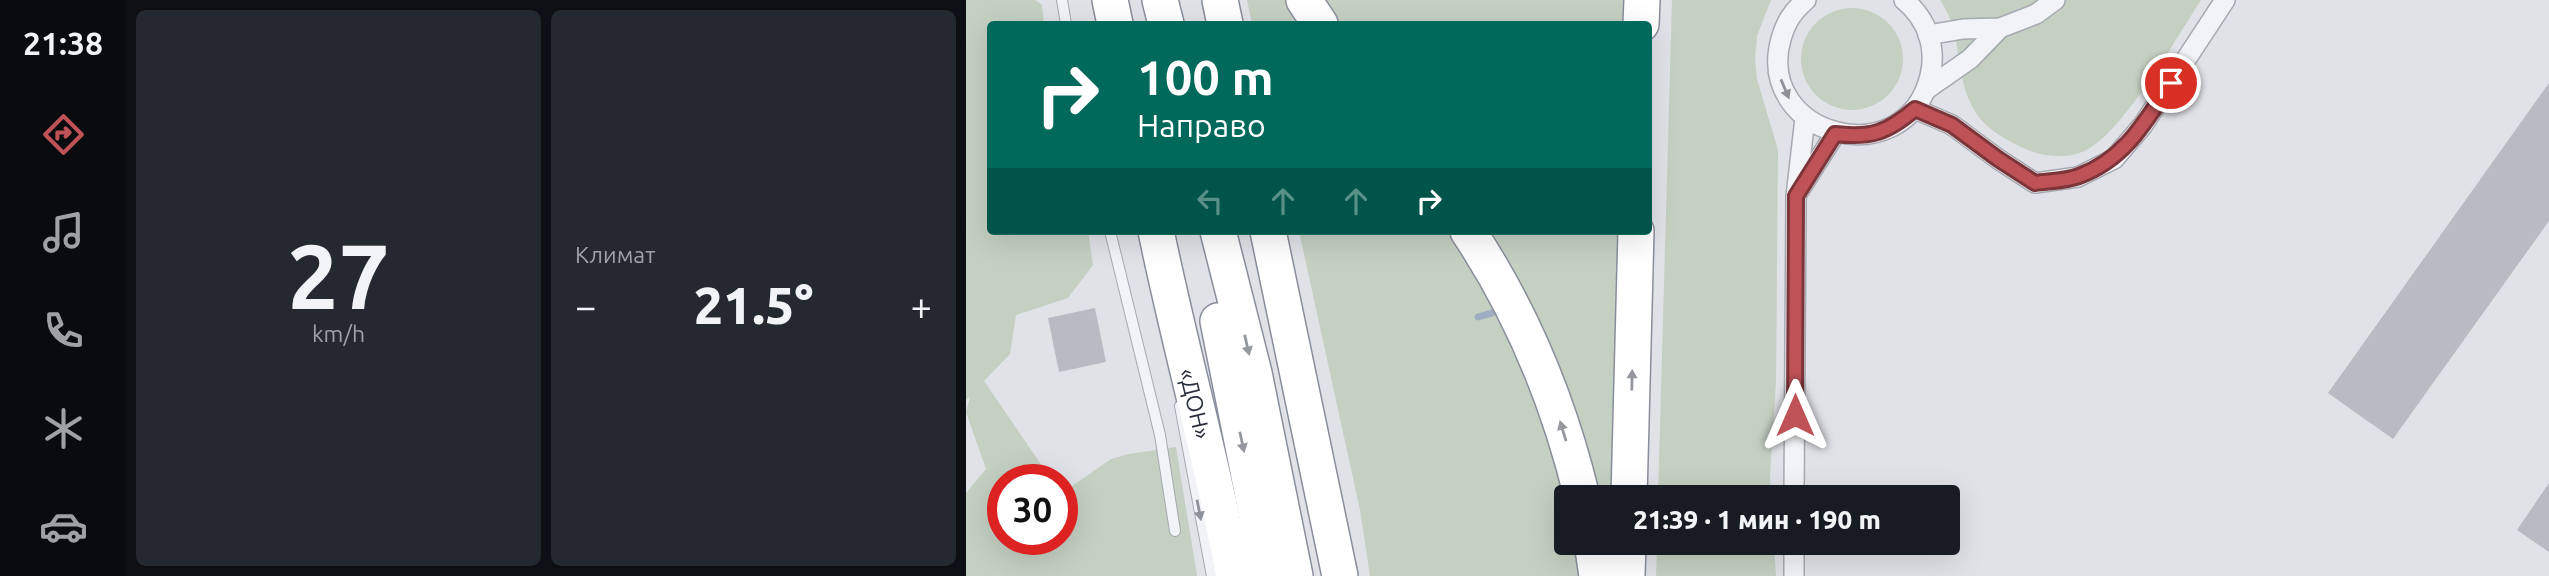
<!DOCTYPE html>
<html lang="ru">
<head>
<meta charset="utf-8">
<style>
	:root { --surface:#171b24; --page:#242831; --text:#f1f3f6; --muted:#9ea1a6; --accent:#bf5257 }
	body { margin:0; font-family:Ubuntu,sans-serif; background:var(--page); color:var(--text); height:100vh; display:flex; flex-direction:column; font-size:26px; white-space:nowrap }
	* { box-sizing:border-box; margin:0 }
	p { font-size:23px; color:var(--muted) }
	.icon { flex:none; width:38px; height:38px; fill:none; stroke:currentColor; stroke-width:2; stroke-linecap:round; stroke-linejoin:round }
	.map { position:relative; flex:1; overflow:hidden }
	.details { display:flex; flex-direction:column; gap:10px; padding:10px; background:#0d0f14; width:840px }
	.details>* { flex:none }
	.guide { position:absolute; left:21px; top:21px; width:665px; height:214px; border-radius:7px; box-shadow:0 7px 28px #0002; background:#00695c; color:#fff; overflow:hidden }
	.speed { position:absolute; left:21px; top:464px; display:flex; gap:14px; font-size:35px; font-weight:700; text-align:center }
	.speed>* { display:grid; place-content:center; width:91px; height:91px; border-radius:50%; background:var(--surface); box-shadow:0 7px 28px #0002; line-height:1 }
	.speed .limit { border:10px solid #d22; background:#fff; color:#111 }
	.pin { position:absolute; display:grid; place-items:center; width:60px; height:60px; color:#fff; margin:-30px; border:4px solid #fff; border-radius:50%; box-shadow:0 2px 7px #0007 }
	.me { position:absolute; width:77px; margin:-38px; rotate:0deg; stroke-linejoin:round; filter:drop-shadow(0 0 5px #0008) }
	.turn { display:flex; align-items:center; gap:24px; height:147px; padding:0 35px; font-size:32px }
	.turn .icon { width:91px; height:91px; stroke-width:2.5 }
	.turn b { display:block; font-size:49px; line-height:60px }
	.lanes { display:flex; align-items:center; height:66px; padding:0 35px; background:#0003; justify-content:center; gap:35px; direction:ltr }
	.lanes .off { opacity:.35 }
	.big { font-size:52px; font-weight:800; line-height:1.1 }
	.details .card { flex:1; display:flex; flex-direction:column; justify-content:center; gap:10px; min-width:0; padding:0 24px; border-radius:10px; background:var(--page) }
	.details .dial { align-items:center; gap:0 }
	.dial b { font-size:91px; line-height:1 }
	.heat { display:flex; justify-content:space-between; align-items:center; font-size:38px; direction:ltr }
	.details .tiles { flex:1; display:grid; gap:10px; grid-template-columns:repeat(2,1fr) }
	.trip { position:absolute; left:588px; top:485px; width:406px; height:70px; border-radius:7px; background:var(--surface); box-shadow:0 7px 28px #0002; font-weight:800; line-height:70px; text-align:center }
	main { display:flex; flex:1; min-height:0 }
	.menu { display:flex; flex-direction:column; width:126px; justify-content:space-around; align-items:center; background:#090b0e; color:var(--muted) }
	.menu .icon { width:49px; height:49px }
	.menu .on { color:var(--accent) }
	.menu b { font-size:32px; color:var(--text) }
	.map>svg:first-child { display:block }
</style>
</head>
<body>
<main>
<nav class="menu">
<b>21:38</b>
<svg class="icon on" aria-label="directions" viewBox="0 0 24 24"><path d="M12 3l9 9-9 9-9-9zM9 14v-3h6M13 9l2 2-2 2"/></svg>
<svg class="icon" aria-label="music" viewBox="0 0 24 24"><path d="M9 18V5l10-2v13"/><circle cx="6" cy="18" r="3"/><circle cx="16" cy="16" r="3"/></svg>
<svg class="icon" aria-label="phone" viewBox="0 0 24 24"><path d="M5 4h4l2 5-3 2q2 4 5 5l2-3 5 2v4C11 20 4 13 5 4z"/></svg>
<svg class="icon" aria-label="climate" viewBox="0 0 24 24"><path d="M12 3v18M4 7l16 10M4 17L20 7"/></svg>
<svg class="icon" aria-label="car" viewBox="0 0 24 24"><path d="M5 17H2v-5l4-1 3-4h7l3 4 3 1v5h-3M9 17h6M6 11h13"/><circle cx="7" cy="17" r="2"/><circle cx="17" cy="17" r="2"/></svg>
</nav>
<section class="details">
<div class="tiles">
<div class="card dial"><b>27</b><p>km/h</p></div>
<div class="card"><p>Климат</p>
<div class="heat"><a>−</a><b class="big">21.5°</b><a>+</a></div>
</div>
</div>
</section>
<div class="map">
<svg width="1583" height="576" viewBox="0 0 1583 576">
	<rect width="100%" height="100%" fill="#e0e2e7"/>
	<g fill="#c4d0c2">
		<polygon points="0,0 69,0 76,5 78,24 24,24 24,231 122,231 127,265 102,298 50,315 44,354 18,381 85,479 37,480 37,539 96,539 96,493 145,459 163,454 210,447 231,576 0,576 0,493 20,469 0,412 4,397 0,400"/>
		<polygon points="281,0 322,0 338,24 286,24"/>
		<polygon points="353,0 660,0 659,24 372,24"/>
		<polygon points="706,0 805,0 791,36 789,60 791,79 812,150 810,383 804,474 805,497 692,497"/>
		<path d="M974,0h261c-24,37 -77,130 -113,149 -20,12 -48,7 -67,-2 -21,-10 -42,-23 -51,-45 -15,-32 -8,-71 -30,-102z"/>
		<circle cx="886" cy="59" r="51"/>
		<path d="M333,231h153c48,82 93,170 114,264 3,14 0,32 0,47l10,1 6,33h-212l-10,-66z"/>
		<polygon points="517,231 652,231 645,497 629,497"/>
		<polygon points="691,543 808,543 810,576 690,576"/>
	</g>
	<g fill="none" stroke-linecap="round" stroke-linejoin="round">
		<polyline stroke="#9fadc3" stroke-width="7" points="512,317 533,311"/>
	</g>
	<g fill="#b8bbc3">
		<polygon points="1583,83 1583,221 1427,439 1362,393"/>
		<polygon points="129,308 140,362 93,372 82,318"/>
		<polygon points="1583,483 1583,552 1551,530"/>
	</g>
	<g fill="none" stroke-linecap="round" stroke-linejoin="round">
		<defs>
			<g id="lane">
				<polyline points="96,0 100,24"/>
				<polyline points="144,231 194,435 209,531"/>
				<polyline points="214,406 246,576"/>
			</g>
			<g id="street">
				<path d="M840,0c-14,12 -20,22 -25,39 -27,97 124,138 149,37 7,-29 -3,-57 -26,-76"/>
				<polyline points="962,35 997,29 1034,28 1070,14 1089,0"/>
				<polyline points="961,89 1004,59 1034,28"/>
				<polyline points="949,109 986,125 1032,159 1069,183 1112,177 1148,159 1177,125 1259,0"/>
				<polyline points="832,192 869,134"/>
				<polyline points="828,497 830,196 839,118"/>
				<polyline points="828,542 828,576"/>
			</g>
			<g id="highway">
				<polyline points="144,0 149,24"/>
				<polyline points="194,0 200,24"/>
				<polyline points="254,0 259,24"/>
				<polyline points="338,0 354,24"/>
				<polyline points="675,24 676,0"/>
				<path id="s1" d="M190,231c24,116 56,229 78,345"/>
				<polyline points="252,231 288,373 329,576"/>
				<polyline points="302,231 374,576"/>
				<path d="M502,231c54,81 91,171 114,266"/>
				<polyline points="252,321 303,576"/>
				<polyline points="663,497 670,231"/>
				<polyline points="626,542 631,576"/>
				<polyline points="661,576 662,542"/>
			</g>
		</defs>
		<use href="#lane" stroke="#a6a9b1" stroke-width="12"/>
		<use href="#street" stroke="#a6a9b1" stroke-width="22"/>
		<use href="#highway" stroke="#898e9c" stroke-width="38"/>
		<use href="#lane" stroke="#f2f3f6" stroke-width="10"/>
		<use href="#street" stroke="#f2f3f6" stroke-width="19"/>
		<use href="#highway" stroke="#fff" stroke-width="35"/>
	</g>
	<defs><path id="oneway-solid" d="M-6-.8H1V-3.2L6.5 0L1 3.2V.8H-6Z" transform="scale(1.75)"/></defs>
	<g fill="#8e919a">
		<use href="#oneway-solid" transform="translate(819 89) rotate(67)"/>
		<use href="#oneway-solid" transform="translate(233 510) rotate(79)"/>
	</g>
	<g fill="#94979e">
		<use href="#oneway-solid" transform="translate(281 345) rotate(77)"/>
		<use href="#oneway-solid" transform="translate(666 380) rotate(-89)"/>
		<use href="#oneway-solid" transform="translate(597 431) rotate(-107)"/>
		<use href="#oneway-solid" transform="translate(276 442) rotate(78)"/>
	</g>
	<g fill="none" stroke-linecap="round" stroke-linejoin="round">
		<defs>
			<path id="route" d="M829,415l1,-219 39,-62c36,4 52,-1 80,-25l37,16 46,34 37,24c14,-2 31,-2 44,-7 46,-17 66,-54 92,-93"/>
		</defs>
		<use href="#route" stroke="#7c3539" stroke-width="18"/>
		<use href="#route" stroke="#bf5257" stroke-width="12"/>
	</g>
	<g text-anchor="middle" dominant-baseline="central" stroke-width="5" stroke-linejoin="round" paint-order="stroke">
		<g font-size="23" fill="#2a2f3d" stroke="#eff1f5">
			<text stroke="none"><textPath href="#s1" startOffset="177">«ДОН»</textPath></text>
		</g>
	</g>
</svg>
<div class="speed"><div class="limit">30</div></div>
<div class="pin" style="left:1205px;top:83px;background:#d93025"><svg class="icon" aria-label="arrive" viewBox="0 0 24 24"><path d="M6 21V4h12l-3 4 3 4H6"/></svg></div>
<svg class="me" style="left:829px;top:415px" viewBox="-20 -20 40 40"><path d="M0-17L14 15 0 8-14 15z" fill="#bf5257" stroke="#fff" stroke-width="4"/></svg>
<div class="trip">21:39 · 1 мин · 190 m</div>
<div class="guide">
<div class="turn"><svg class="icon" aria-label="right" viewBox="0 0 24 24"><path d="M7 20v-9h11M14 6l5 5-5 5"/></svg><div><b>100 m</b>Направо</div></div>
<div class="lanes"><svg class="icon off" aria-label="left" viewBox="0 0 24 24"><path d="M17 20v-9H6M10 6l-5 5 5 5"/></svg><svg class="icon off" aria-label="ahead" viewBox="0 0 24 24"><path d="M12 20V5M6 11l6-6 6 6"/></svg><svg class="icon off" aria-label="ahead" viewBox="0 0 24 24"><path d="M12 20V5M6 11l6-6 6 6"/></svg><svg class="icon" aria-label="right" viewBox="0 0 24 24"><path d="M7 20v-9h11M14 6l5 5-5 5"/></svg></div>
</div>
</div>
</main>
</body>
</html>
